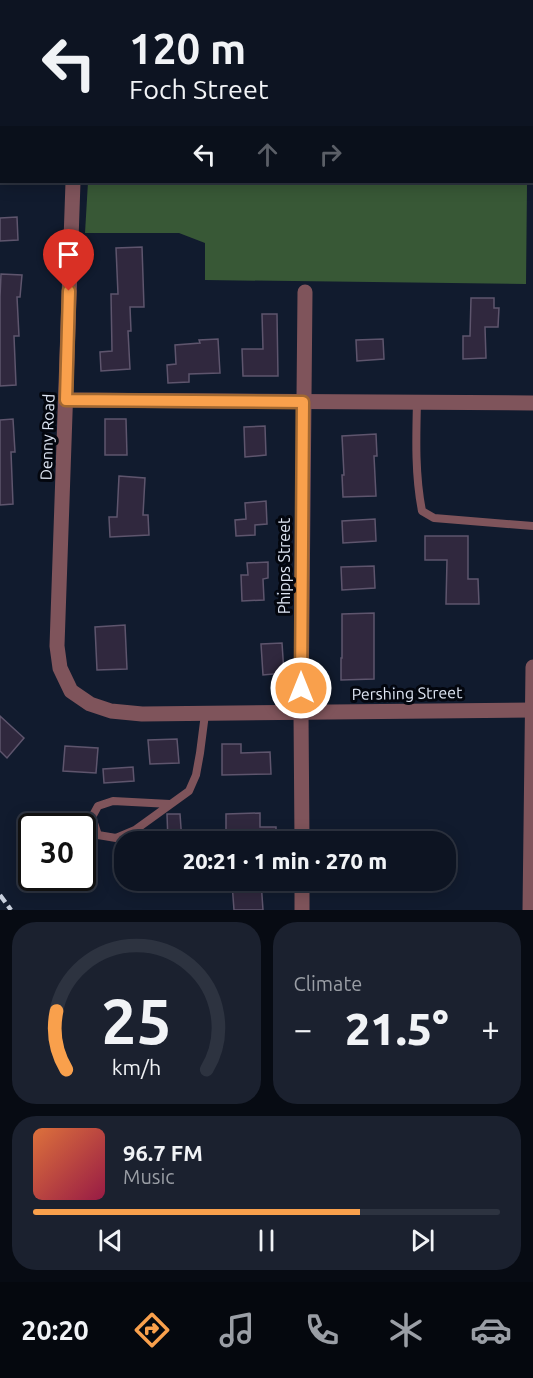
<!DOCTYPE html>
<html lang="en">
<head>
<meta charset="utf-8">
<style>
	:root { --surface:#0d1422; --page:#1b212f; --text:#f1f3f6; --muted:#9a9ea5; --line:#2d3340; --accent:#f9a04c }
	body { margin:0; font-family:Ubuntu,sans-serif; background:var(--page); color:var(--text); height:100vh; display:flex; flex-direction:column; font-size:22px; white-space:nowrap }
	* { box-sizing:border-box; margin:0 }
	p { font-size:20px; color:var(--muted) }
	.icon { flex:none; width:33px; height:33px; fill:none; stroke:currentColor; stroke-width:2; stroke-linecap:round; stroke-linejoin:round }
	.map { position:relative; height:910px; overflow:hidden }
	.sheet { display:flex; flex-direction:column; gap:12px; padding:12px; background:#070b13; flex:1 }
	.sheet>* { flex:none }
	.guide { position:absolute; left:0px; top:0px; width:534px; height:183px; box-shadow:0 3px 15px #0003,0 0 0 2px var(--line); background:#0d1422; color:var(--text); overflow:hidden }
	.speed { position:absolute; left:18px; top:813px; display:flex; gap:12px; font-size:30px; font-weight:700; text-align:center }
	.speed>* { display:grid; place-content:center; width:78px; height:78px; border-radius:50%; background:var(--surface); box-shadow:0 3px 15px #0003,0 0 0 2px var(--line); line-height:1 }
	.speed .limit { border:3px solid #111; border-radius:9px; background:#fff; color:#111 }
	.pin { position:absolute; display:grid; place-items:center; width:51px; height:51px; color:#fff; margin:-62px -26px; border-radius:50% 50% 50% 0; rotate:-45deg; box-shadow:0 0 6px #0007 }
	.pin .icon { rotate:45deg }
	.me { position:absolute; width:66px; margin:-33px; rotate:0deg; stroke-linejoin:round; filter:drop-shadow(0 0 4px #0008) }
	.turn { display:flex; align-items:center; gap:21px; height:126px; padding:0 30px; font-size:27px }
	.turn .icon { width:78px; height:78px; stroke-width:2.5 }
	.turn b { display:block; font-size:42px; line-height:51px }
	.lanes { display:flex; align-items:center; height:57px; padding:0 30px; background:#0003; justify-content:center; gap:30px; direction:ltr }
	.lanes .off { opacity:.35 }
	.big { font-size:45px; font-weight:800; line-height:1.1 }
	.sheet .card { flex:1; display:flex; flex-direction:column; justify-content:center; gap:9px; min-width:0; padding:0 21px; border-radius:24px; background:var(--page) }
	.sheet .dial { align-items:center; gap:0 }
	.dial svg { height:156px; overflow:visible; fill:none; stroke:var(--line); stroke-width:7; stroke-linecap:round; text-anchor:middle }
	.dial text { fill:var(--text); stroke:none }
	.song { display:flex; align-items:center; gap:18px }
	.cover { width:72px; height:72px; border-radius:9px; background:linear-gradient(135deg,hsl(20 70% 55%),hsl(340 70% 35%)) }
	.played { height:6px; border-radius:3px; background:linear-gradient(90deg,var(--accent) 70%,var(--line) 70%) }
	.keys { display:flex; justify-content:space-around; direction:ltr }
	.heat { display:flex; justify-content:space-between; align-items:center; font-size:33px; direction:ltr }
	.sheet .tiles { flex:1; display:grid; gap:12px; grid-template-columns:1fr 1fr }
	.card:last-child { grid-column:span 2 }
	.trip { position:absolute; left:114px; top:831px; width:342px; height:60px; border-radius:24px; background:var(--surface); box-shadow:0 3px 15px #0003,0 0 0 2px var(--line); font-weight:800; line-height:60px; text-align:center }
	.dock { display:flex; height:96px; justify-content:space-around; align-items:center; background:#05080e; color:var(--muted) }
	.dock .icon { width:42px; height:42px }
	.dock .current { color:var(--accent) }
	.dock b { font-size:27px; color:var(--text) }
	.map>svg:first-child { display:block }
</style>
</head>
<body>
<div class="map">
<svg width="533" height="910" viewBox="0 0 533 910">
	<rect width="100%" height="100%" fill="#111b2e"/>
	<polygon fill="#385836" points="96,0 533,0 533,185 527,185 526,284 205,280 205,243 179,233 85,233 88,182 532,182 532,2 96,1"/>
	<g fill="#30283e" stroke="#5e556d" stroke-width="1.5">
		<polygon points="17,217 18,240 0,241 0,218"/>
		<polygon points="142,247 144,307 130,307 131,331 128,331 130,369 101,371 100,352 112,351 111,294 118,294 116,248"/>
		<polygon points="1,274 22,275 20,297 17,297 19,336 14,336 16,385 0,386 0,297"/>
		<polygon points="471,298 494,298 494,308 499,308 498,327 485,327 486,358 463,359 463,336 470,336"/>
		<polygon points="262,314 277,314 278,376 243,376 242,349 263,349"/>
		<polygon points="218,339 220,373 189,374 189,382 168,383 167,365 176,364 175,345 200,343 199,340"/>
		<polygon points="383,339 384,359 357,361 356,340"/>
		<polygon points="13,419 15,452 11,452 13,504 0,505 0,420"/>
		<polygon points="105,419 126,419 127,455 105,455"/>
		<polygon points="265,426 266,455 245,457 244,427"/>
		<polygon points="376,434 377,456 374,456 376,496 343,497 342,475 344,475 342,436"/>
		<polygon points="119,476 145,478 143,515 148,515 149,535 110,537 109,517 117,517"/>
		<polygon points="266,501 267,524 255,525 255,535 236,536 235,520 246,519 245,503"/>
		<polygon points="375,519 376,541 343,543 342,521"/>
		<polygon points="425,536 468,536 468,579 478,579 479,604 446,604 447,560 425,560"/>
		<polygon points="268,562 268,578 263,579 264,600 242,601 241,575 248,575 247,563"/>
		<polygon points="374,566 375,588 342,590 341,567"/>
		<polygon points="374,613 374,679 341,680 341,658 342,658 342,614"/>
		<polygon points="125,625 127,669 97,670 95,627"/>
		<polygon points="282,643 284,673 263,675 261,644"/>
		<polygon points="0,716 24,738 7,758 0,751"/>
		<polygon points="177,739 179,763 150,764 148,740"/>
		<polygon points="222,744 241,744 241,753 270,752 271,774 222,775"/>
		<polygon points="65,746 98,748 96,773 63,771"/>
		<polygon points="133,767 134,781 104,783 103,769"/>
		<polygon points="260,813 260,827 276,827 276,842 226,841 226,814"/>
		<polygon points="167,814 180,814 182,842 168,842"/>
		<polygon points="261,881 263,910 234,910 232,883"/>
	</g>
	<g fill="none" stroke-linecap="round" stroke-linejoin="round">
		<g stroke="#7f545b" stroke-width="8">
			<path d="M417,402c-1,37 -2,73 5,109l12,7 99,8"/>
			<polyline points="170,804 113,801 98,806 92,817 98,835 116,838 135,830 189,791 196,775 200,753 205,714"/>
		</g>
		<g stroke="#7f545b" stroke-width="15">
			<polyline points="78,2 78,0"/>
			<polyline points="73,182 57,646 60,668 71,691 90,704 111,711 142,714 533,710"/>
			<polyline points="66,400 533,403"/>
			<polyline points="302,842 301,712 305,292"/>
			<polyline points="302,880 302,910"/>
			<polyline points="530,910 533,667"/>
		</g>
		<polyline stroke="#c6cedc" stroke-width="4.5" stroke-dasharray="9 4.5" stroke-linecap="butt" points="0,895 11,910"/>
	</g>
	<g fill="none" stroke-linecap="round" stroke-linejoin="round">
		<defs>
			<polyline id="route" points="69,291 66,400 303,402 301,688"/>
		</defs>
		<use href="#route" stroke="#a26831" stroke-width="15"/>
		<use href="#route" stroke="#f9a04c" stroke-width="10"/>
	</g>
	<g text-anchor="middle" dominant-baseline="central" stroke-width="6" stroke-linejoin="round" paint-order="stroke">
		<g font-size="16" fill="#dee5f3" stroke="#03060e">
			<text transform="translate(47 437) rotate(-88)">Denny Road</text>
			<text transform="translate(284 566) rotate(-90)">Phipps Street</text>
			<text transform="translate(407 693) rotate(-1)">Pershing Street</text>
		</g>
	</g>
</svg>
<div class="speed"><div class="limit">30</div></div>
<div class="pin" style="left:69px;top:291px;background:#d93025"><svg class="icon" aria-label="arrive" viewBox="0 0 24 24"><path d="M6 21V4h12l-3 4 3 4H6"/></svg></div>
<svg class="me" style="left:301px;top:688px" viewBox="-20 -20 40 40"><circle r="17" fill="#f9a04c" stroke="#fff" stroke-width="3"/><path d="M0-11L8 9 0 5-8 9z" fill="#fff"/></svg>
<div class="trip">20:21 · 1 min · 270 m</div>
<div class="guide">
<div class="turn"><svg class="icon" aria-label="left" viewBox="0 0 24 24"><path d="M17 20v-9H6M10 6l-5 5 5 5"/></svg><div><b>120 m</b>Foch Street</div></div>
<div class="lanes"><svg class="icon" aria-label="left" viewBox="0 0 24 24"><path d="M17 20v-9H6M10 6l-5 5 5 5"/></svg><svg class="icon off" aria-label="ahead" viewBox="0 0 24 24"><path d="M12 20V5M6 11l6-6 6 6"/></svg><svg class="icon off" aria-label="right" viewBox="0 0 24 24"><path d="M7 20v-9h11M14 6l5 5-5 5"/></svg></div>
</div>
</div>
<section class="sheet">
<div class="tiles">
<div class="card dial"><svg viewBox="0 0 100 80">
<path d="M14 69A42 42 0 1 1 86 69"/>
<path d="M14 69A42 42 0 0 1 9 39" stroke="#f9a04c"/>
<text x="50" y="56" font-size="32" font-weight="700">25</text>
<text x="50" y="72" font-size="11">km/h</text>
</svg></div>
<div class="card"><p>Climate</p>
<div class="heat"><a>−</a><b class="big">21.5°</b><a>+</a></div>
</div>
<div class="card">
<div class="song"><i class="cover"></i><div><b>96.7 FM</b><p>Music</p></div></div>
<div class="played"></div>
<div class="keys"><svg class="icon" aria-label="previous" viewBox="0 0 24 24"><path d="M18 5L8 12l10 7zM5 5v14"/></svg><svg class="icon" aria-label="pause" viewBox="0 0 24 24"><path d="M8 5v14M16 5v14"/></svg><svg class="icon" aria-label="next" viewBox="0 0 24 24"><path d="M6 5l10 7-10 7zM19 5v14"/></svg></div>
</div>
</div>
</section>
<nav class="dock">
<b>20:20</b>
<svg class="icon current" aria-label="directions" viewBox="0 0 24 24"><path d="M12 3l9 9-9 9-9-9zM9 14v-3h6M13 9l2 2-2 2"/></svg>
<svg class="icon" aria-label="music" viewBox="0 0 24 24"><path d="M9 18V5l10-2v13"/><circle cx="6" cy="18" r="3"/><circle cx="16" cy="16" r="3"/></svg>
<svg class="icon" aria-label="phone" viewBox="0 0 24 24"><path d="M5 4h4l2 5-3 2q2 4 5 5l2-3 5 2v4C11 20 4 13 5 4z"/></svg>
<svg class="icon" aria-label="climate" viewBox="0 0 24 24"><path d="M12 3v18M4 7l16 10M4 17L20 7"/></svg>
<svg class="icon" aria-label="car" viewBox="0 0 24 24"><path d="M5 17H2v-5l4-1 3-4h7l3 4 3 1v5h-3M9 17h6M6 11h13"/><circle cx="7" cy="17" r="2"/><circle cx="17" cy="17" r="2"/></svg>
</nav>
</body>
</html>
